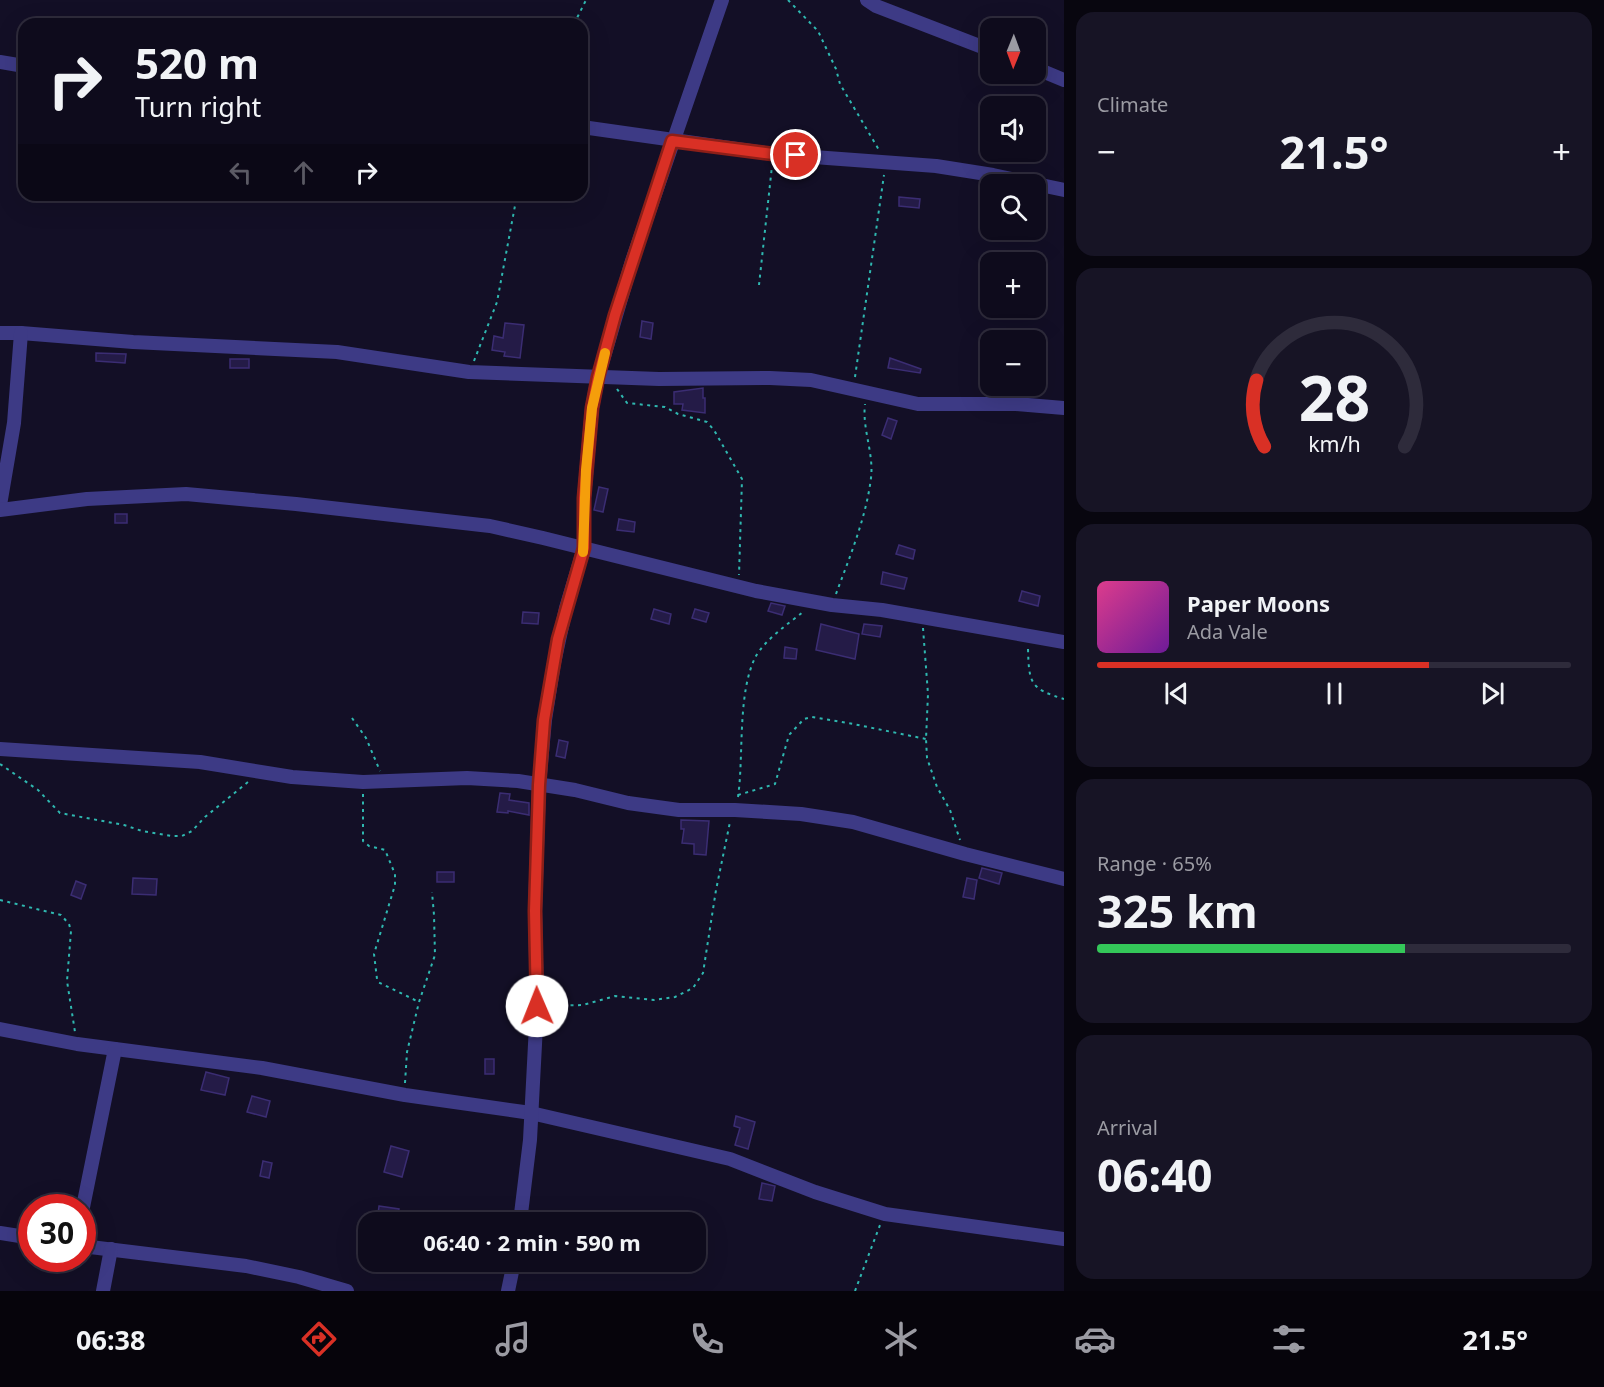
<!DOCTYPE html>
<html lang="en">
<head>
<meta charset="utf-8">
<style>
	:root { --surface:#0e0b1c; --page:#171425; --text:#f1f3f6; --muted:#9b9ba3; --line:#2e2b3b; --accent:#d93025 }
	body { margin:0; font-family:"Noto Sans",sans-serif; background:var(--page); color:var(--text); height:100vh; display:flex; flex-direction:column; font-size:22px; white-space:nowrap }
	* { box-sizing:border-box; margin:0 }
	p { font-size:20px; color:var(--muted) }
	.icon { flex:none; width:33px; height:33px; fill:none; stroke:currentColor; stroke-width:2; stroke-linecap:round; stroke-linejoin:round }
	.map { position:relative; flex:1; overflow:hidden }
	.details { display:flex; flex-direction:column; gap:12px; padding:12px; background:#08060f; width:540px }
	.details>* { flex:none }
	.hud { position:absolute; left:18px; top:18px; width:570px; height:183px; border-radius:18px; box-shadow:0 6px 24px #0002,0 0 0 2px var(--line); background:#0e0b1c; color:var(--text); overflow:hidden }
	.needle { width:39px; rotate:181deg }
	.fabs { position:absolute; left:980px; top:18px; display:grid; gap:12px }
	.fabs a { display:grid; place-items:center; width:66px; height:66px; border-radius:12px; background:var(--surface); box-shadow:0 6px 24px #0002,0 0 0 2px var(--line); font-size:30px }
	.speed { position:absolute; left:18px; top:1194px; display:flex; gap:12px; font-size:30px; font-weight:700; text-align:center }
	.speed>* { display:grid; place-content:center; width:78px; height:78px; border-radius:50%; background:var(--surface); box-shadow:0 6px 24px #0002,0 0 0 2px var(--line); line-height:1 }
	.speed .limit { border:9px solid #d22; background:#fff; color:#111 }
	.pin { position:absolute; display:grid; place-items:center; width:51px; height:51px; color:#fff; margin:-26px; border:3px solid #fff; border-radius:50%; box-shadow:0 2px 6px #0007 }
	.me { position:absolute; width:66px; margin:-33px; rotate:359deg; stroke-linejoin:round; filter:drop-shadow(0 0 4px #0008) }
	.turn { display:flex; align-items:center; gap:21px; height:126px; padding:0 18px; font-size:27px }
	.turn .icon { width:78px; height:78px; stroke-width:2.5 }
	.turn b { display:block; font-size:42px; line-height:51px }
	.lanes { display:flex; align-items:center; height:57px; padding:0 18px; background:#0003; justify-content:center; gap:30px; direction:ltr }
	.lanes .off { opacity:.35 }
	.big { font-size:45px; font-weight:700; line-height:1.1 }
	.details .tile { flex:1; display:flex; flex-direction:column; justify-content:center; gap:9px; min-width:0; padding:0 21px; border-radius:18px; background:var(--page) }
	.details .dial { align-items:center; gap:0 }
	.dial svg { height:156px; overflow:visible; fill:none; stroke:var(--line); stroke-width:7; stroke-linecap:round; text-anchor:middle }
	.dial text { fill:var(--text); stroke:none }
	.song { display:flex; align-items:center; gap:18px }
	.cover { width:72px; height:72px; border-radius:9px; background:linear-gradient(135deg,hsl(330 70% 55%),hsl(280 70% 35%)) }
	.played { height:6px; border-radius:3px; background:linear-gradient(90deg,var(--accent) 70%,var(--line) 70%) }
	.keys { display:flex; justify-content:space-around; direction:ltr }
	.heat { display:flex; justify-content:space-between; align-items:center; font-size:33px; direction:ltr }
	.charge { height:9px; border-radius:4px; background:linear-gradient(90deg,#34c759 65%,var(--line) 0) }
	.trip { position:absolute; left:358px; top:1212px; width:348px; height:60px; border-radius:18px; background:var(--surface); box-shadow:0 6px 24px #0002,0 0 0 2px var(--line); font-weight:700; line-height:60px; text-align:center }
	.tab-bar { display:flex; height:96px; justify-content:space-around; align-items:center; background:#06040b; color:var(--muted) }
	.tab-bar .icon { width:42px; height:42px }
	.tab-bar .current { color:var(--accent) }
	.tab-bar b { font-size:27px; color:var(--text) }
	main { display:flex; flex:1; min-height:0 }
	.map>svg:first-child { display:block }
</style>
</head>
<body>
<main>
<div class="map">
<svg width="1064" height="1291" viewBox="0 0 1064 1291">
	<rect width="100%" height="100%" fill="#130f26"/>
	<g fill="#241b47" stroke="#3b2d73" stroke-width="1.5">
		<polygon points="899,197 920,199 919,208 899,206"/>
		<polygon points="642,321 653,323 651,339 640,337"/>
		<polygon points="505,323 524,325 520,358 504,356 505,352 492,350 494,336 503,338"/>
		<polygon points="96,353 126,354 125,363 96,361"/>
		<polygon points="890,358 921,369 920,373 888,368"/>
		<rect x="230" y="359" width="19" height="9"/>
		<polygon points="703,388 703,398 705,398 705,413 682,410 683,404 674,404 674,392"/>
		<polygon points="888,418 897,421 891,439 882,435"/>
		<polygon points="599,487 608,489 603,512 594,510"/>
		<rect x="115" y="514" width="12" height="9"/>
		<polygon points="619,519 635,522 634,532 617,530"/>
		<polygon points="899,545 915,550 913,559 896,554"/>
		<polygon points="883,572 907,578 904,589 881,584"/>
		<polygon points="1022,591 1040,596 1038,606 1019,601"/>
		<polygon points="771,603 785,606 782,615 768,611"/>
		<polygon points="654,609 671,614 669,624 651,619"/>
		<polygon points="695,609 709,613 706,622 692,618"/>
		<polygon points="523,612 539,613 538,624 522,623"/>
		<polygon points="821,624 859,634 855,659 816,650"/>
		<polygon points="864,624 882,626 880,637 862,634"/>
		<polygon points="785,647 797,649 796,659 784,658"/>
		<polygon points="559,740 568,742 565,758 556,756"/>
		<polygon points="500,793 510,794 509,800 529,803 529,815 508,811 508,813 497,812"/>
		<polygon points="681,820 709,821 706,855 694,854 694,844 682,843 684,829 681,829"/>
		<polygon points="982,868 1002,873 999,884 979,878"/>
		<rect x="437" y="872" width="17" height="10"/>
		<polygon points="133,878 157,879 156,895 132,894"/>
		<polygon points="967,878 977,880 974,899 963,897"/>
		<polygon points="76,881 86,885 81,899 71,895"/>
		<rect x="485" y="1059" width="9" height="15"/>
		<polygon points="206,1072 229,1078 225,1095 201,1090"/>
		<polygon points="252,1096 270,1101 266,1117 247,1112"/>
		<polygon points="736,1116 755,1122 748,1149 735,1145 740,1128 734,1126"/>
		<polygon points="391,1146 409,1151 402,1177 384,1172"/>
		<polygon points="263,1161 272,1163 269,1178 260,1176"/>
		<polygon points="762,1183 775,1186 772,1201 759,1199"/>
		<polygon points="379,1206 399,1209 397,1222 377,1222"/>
	</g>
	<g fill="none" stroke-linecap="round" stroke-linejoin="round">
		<g stroke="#2fb8b0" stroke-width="2" stroke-dasharray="3 4.5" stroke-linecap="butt">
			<polyline points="788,0 818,31 836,69 840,84 879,150"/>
			<polyline points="574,24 586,0"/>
			<polyline points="759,285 772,166"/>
			<polyline points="474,361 497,302 517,195"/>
			<polyline points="855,377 884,175"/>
			<polyline points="617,389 627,403 665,407 678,414 707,422 714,430 742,479 739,575"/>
			<path d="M836,594c14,-38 30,-76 35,-116 3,-25 -9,-49 -6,-74"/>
			<polyline points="923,628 928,694 926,739 927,758 937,787 950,810 960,840"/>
			<path d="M1028,649c1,34 2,40 36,50"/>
			<polyline points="352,718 366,738 380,771"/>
			<polyline points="0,764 38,790 60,813 124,825 142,831 171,836 182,836 192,831 205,817 248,782"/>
			<polyline points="363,794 363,841 369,846 385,850 395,874 395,885 374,954 377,979 378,982 419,1002"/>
			<polyline points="738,795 775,784 789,735 804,719 812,717 853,724 926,739"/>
			<path d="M738,797c6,-41 -1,-105 18,-141 9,-16 33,-33 47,-44"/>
			<polyline points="0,900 61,915 69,924 71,931 67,981 75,1032"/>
			<polyline points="548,1006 583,1005 615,996 654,1000 675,997 693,988 703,973 716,890 730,822"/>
			<polyline points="405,1083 407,1052 419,1002 435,955 434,915 432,892"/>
			<polyline points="855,1291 880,1225"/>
		</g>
		<g stroke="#3d3a85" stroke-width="14">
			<polyline points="867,0 876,6 990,50"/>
			<polyline points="0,62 24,66"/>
			<polyline points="1035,68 1064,80"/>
			<polyline points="582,127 773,154 936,166 993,175 1064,190"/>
			<polyline points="0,333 21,333 133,342 337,352 469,372 659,379 770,378 811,380 918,404 1016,404 1064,408"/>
			<polyline points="0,505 14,423 21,333"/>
			<polyline points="0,510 87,499 186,494 296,504 490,526 543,538 756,591 832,605 882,610 1064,642"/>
			<polyline points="0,749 200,762 292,777 363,782 467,778 518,781 575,790 628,803 679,810 735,810 801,814 853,822 965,854 1064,879"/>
			<polyline points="0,1029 77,1044 262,1068 405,1095 531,1113 730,1159 815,1192 885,1214 1064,1239"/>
			<polyline points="82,1212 115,1049"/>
			<polyline points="520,1222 530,1140 537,1006 535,911 539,785 545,720 554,663 566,608 584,548 584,498 592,408 598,377 632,261 722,0"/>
			<polyline points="0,1233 32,1238"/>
			<polyline points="82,1246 246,1266 299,1277 347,1291"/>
			<polyline points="103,1291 111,1249"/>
			<polyline points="508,1291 514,1262"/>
		</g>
	</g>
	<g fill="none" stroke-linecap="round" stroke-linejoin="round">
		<defs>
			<polyline id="route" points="537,1006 535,911 539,785 544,720 558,639 584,548 584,498 592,408 598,377 615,315 672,141 773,154 796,155"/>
		</defs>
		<use href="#route" stroke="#8d1f18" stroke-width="15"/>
		<use href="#route" stroke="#d93025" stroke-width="10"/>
		<polyline stroke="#f59e0b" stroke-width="10" points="583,552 586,470 592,408 605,353"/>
	</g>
</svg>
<div class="fabs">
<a><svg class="needle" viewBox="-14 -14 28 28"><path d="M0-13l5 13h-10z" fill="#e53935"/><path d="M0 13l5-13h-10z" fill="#9b9ba3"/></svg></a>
<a><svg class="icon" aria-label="sound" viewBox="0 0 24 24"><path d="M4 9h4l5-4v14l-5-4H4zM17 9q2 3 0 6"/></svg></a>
<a><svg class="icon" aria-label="search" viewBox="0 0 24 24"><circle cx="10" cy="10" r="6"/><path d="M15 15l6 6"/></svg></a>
<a>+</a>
<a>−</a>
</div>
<div class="speed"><div class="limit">30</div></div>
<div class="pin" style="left:796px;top:155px;background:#d93025"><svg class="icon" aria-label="arrive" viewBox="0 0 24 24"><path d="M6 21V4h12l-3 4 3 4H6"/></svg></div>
<svg class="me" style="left:537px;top:1006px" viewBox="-20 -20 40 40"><circle r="19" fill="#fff"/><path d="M0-13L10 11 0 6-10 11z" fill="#d93025"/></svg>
<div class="trip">06:40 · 2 min · 590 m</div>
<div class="hud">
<div class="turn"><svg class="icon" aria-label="right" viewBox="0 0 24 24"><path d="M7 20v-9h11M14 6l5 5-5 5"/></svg><div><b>520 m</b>Turn right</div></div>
<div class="lanes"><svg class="icon off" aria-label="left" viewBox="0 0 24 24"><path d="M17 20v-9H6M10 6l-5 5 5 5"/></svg><svg class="icon off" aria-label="ahead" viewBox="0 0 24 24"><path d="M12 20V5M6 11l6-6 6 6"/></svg><svg class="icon" aria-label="right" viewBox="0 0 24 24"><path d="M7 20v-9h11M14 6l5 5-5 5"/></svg></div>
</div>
</div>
<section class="details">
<div class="tile"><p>Climate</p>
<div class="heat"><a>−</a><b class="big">21.5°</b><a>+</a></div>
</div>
<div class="tile dial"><svg viewBox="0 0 100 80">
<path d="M14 69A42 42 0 1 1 86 69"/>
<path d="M14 69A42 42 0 0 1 10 35" stroke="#d93025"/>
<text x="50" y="56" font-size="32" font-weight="700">28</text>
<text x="50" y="72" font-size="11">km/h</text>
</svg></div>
<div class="tile">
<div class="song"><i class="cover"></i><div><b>Paper Moons</b><p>Ada Vale</p></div></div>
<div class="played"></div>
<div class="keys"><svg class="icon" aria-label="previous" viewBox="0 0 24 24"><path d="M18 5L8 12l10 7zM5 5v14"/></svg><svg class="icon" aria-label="pause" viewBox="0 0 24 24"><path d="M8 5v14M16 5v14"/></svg><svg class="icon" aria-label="next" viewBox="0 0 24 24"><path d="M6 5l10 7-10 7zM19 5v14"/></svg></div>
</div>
<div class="tile"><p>Range · 65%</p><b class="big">325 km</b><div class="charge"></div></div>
<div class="tile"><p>Arrival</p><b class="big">06:40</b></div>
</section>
</main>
<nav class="tab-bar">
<b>06:38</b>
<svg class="icon current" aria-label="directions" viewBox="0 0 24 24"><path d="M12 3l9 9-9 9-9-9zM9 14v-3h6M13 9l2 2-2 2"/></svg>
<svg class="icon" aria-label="music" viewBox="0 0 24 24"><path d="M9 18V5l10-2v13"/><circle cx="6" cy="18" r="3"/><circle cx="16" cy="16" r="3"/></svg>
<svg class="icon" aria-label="phone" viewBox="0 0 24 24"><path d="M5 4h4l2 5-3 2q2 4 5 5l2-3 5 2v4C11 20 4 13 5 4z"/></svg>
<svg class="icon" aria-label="climate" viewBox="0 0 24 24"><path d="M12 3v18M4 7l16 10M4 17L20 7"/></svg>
<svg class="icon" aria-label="car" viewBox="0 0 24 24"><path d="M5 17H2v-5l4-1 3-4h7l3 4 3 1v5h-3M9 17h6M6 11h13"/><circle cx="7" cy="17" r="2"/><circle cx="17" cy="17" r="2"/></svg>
<svg class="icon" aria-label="filters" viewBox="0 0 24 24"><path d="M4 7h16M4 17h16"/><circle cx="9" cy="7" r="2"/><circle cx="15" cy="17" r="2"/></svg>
<b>21.5°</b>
</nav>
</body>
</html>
